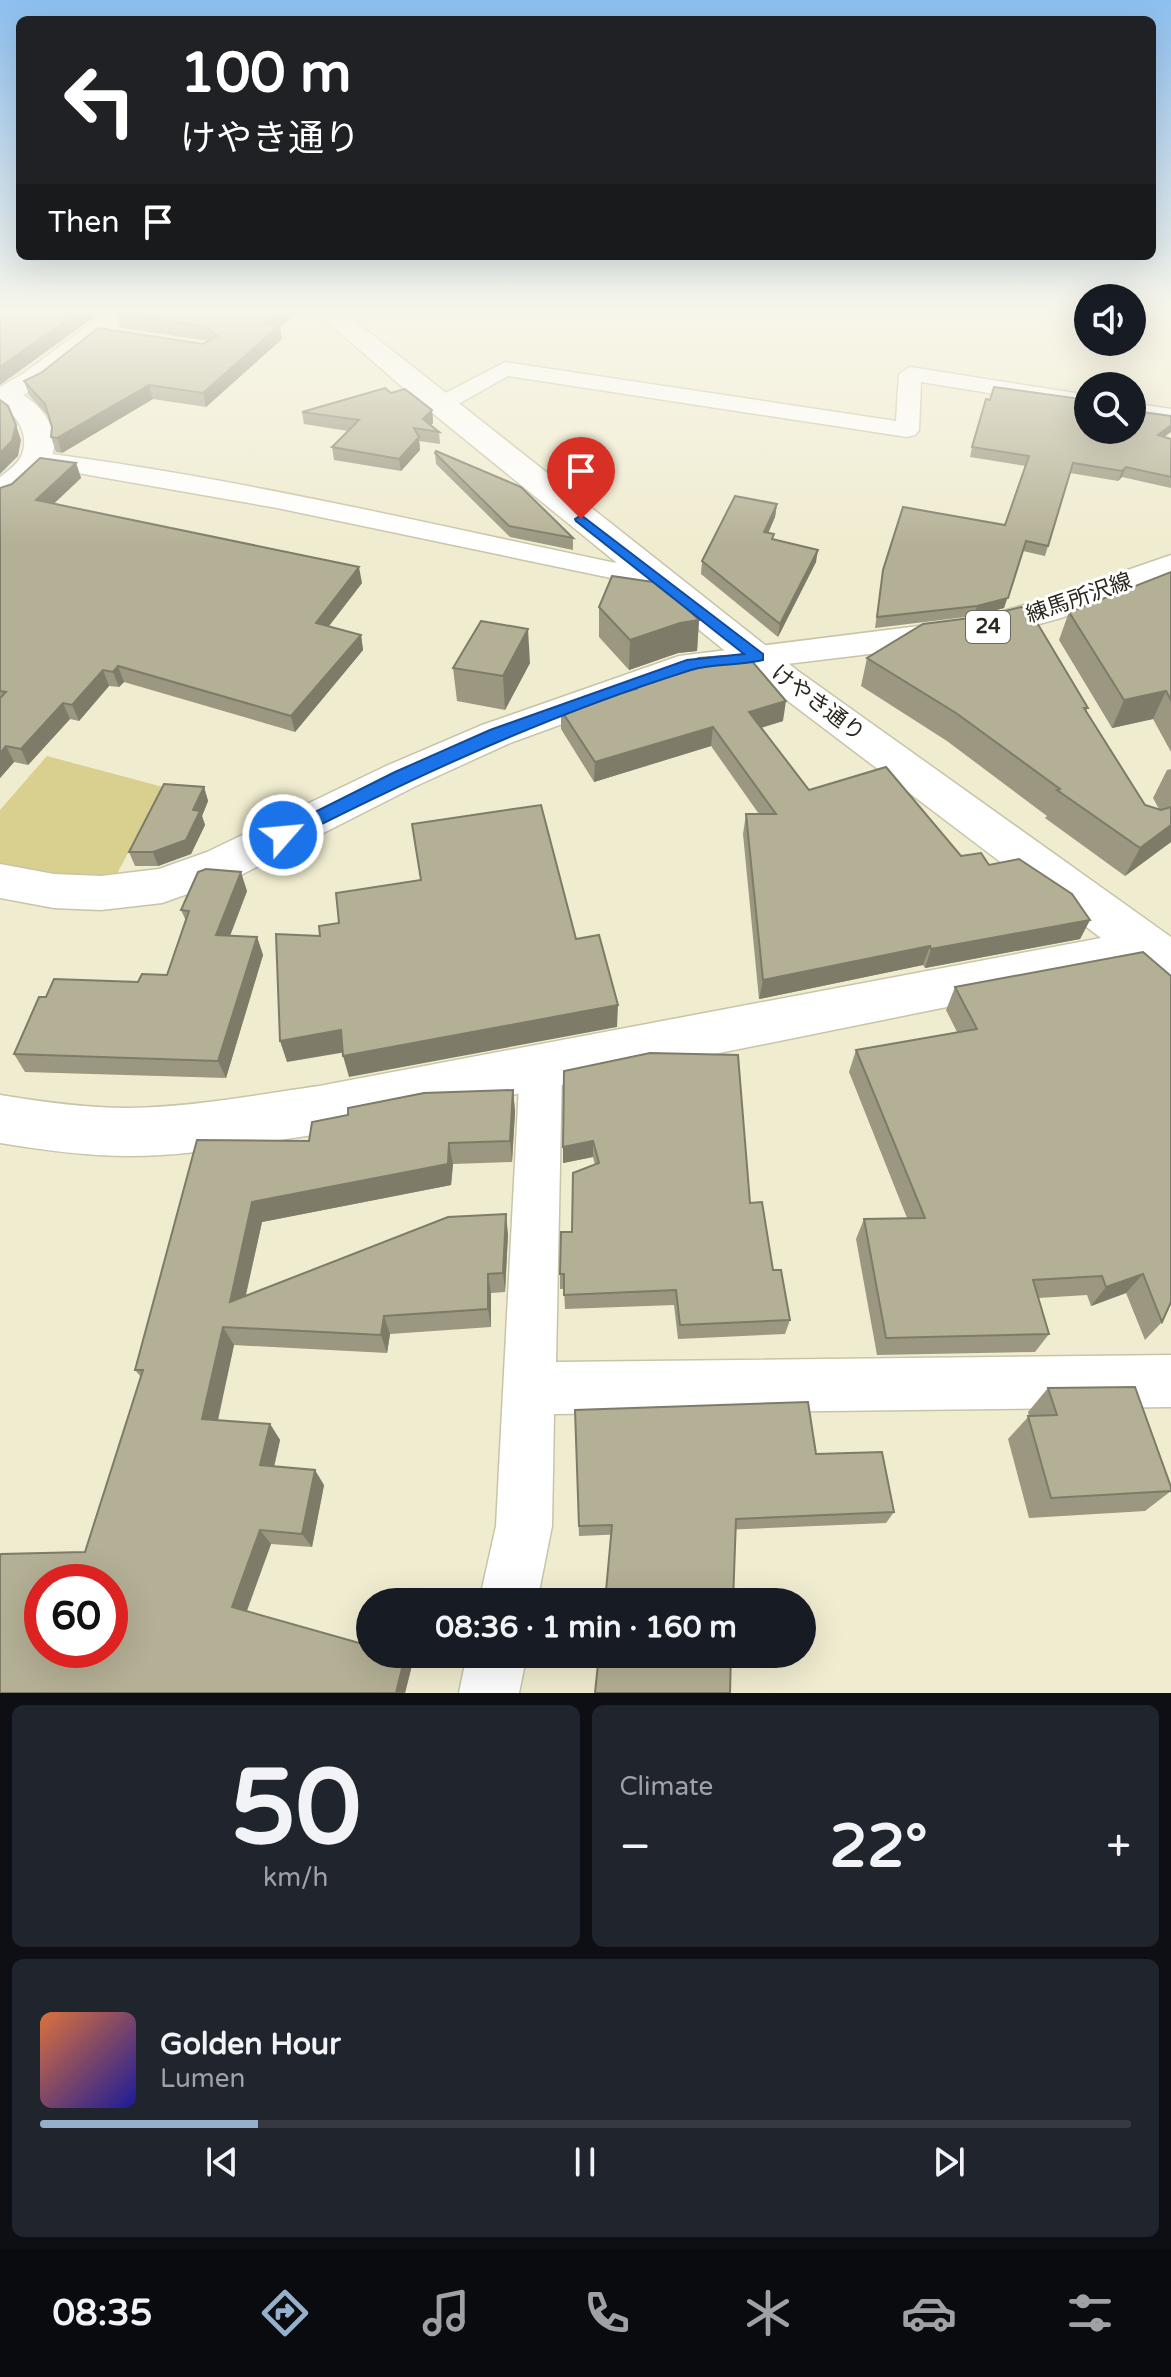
<!DOCTYPE html>
<html lang="en">
<head>
<meta charset="utf-8">
<style>
	:root { --surface:#171b24; --page:#20242c; --text:#f1f3f6; --muted:#9ea1a6; --line:#363941; --accent:#95b0ca }
	body { margin:0; font-family:"Varela Round","Noto Sans JP",sans-serif; background:var(--page); color:var(--text); height:100vh; display:flex; flex-direction:column; font-size:30px; white-space:nowrap }
	* { box-sizing:border-box; margin:0 }
	p { font-size:26px; color:var(--muted) }
	.icon { flex:none; width:44px; height:44px; fill:none; stroke:currentColor; stroke-width:2; stroke-linecap:round; stroke-linejoin:round }
	.map { position:relative; height:1693px; overflow:hidden }
	.panel { display:flex; flex-direction:column; gap:12px; padding:12px; background:#0d0f14; flex:1 }
	.panel>* { flex:none }
	.top-card { position:absolute; left:16px; top:16px; width:1140px; height:244px; border-radius:12px; box-shadow:0 8px 32px #0002; background:#202124; color:#fff; overflow:hidden }
	.buttons { position:absolute; left:1074px; top:284px; display:grid; gap:16px }
	.buttons a { display:grid; place-items:center; width:72px; height:72px; border-radius:50%; background:var(--surface); box-shadow:0 8px 32px #0002; font-size:40px }
	.speed { position:absolute; left:24px; top:1564px; display:flex; gap:16px; font-size:40px; font-weight:700; text-align:center }
	.speed>* { display:grid; place-content:center; width:104px; height:104px; border-radius:50%; background:var(--surface); box-shadow:0 8px 32px #0002; line-height:1 }
	.speed .limit { border:12px solid #d22; background:#fff; color:#111 }
	.pin { position:absolute; display:grid; place-items:center; width:68px; height:68px; color:#fff; margin:-82px -34px; border-radius:50% 50% 50% 0; rotate:-45deg; box-shadow:0 0 8px #0007 }
	.pin .icon { rotate:45deg }
	.me { position:absolute; width:88px; margin:-44px; rotate:63deg; stroke-linejoin:round; filter:drop-shadow(0 0 6px #0008) }
	.turn { display:flex; align-items:center; gap:28px; height:168px; padding:0 32px; font-size:36px }
	.turn .icon { width:104px; height:104px; stroke-width:2.5 }
	.turn b { display:block; font-size:56px; line-height:68px }
	.then { display:flex; align-items:center; height:76px; padding:0 32px; background:#0003; gap:16px; font-size:30px }
	.big { font-size:60px; font-weight:700; line-height:1.1 }
	.panel .widget { flex:1; display:flex; flex-direction:column; justify-content:center; gap:12px; min-width:0; padding:0 28px; border-radius:12px; background:var(--page) }
	.panel .dial { align-items:center; gap:0 }
	.dial b { font-size:104px; line-height:1 }
	.song { display:flex; align-items:center; gap:24px }
	.cover { width:96px; height:96px; border-radius:12px; background:linear-gradient(135deg,hsl(20 70% 55%),hsl(240 70% 35%)) }
	.played { height:8px; border-radius:4px; background:linear-gradient(90deg,var(--accent) 20%,var(--line) 20%) }
	.keys { display:flex; justify-content:space-around; direction:ltr }
	.heat { display:flex; justify-content:space-between; align-items:center; font-size:44px; direction:ltr }
	.panel .tiles { flex:1; display:grid; gap:12px; grid-template-columns:1fr 1fr }
	.widget:last-child { grid-column:span 2 }
	.trip { position:absolute; left:356px; top:1588px; width:460px; height:80px; border-radius:40px; background:var(--surface); box-shadow:0 8px 32px #0002; font-weight:700; line-height:80px; text-align:center }
	.tab-bar { display:flex; height:128px; justify-content:space-around; align-items:center; background:#090b0e; color:var(--muted) }
	.tab-bar .icon { width:56px; height:56px }
	.tab-bar .on { color:var(--accent) }
	.tab-bar b { font-size:36px; color:var(--text) }
	.map>svg:first-child { display:block }
</style>
</head>
<body>
<div class="map">
<svg width="1171" height="1693" viewBox="0 0 1171 1693">
	<rect width="100%" height="100%" fill="#f0ecd0"/>
	<polygon fill="#d9cf8f" points="47,756 163,787 111,885 0,871 0,810"/>
	<g fill="none" stroke-linecap="round" stroke-linejoin="round">
		<defs>
			<g id="minor">
				<polygon points="505,362 896,421 899,374 910,367 1088,395 1088,409 921,382 919,430 915,435 907,437 508,376 448,410 432,410 428,405 432,400"/>
				<polygon points="1132,403 1171,409 1171,423 1132,417"/>
				<path d="M35,452c194,24 385,70 576,110l51,7 4,6 -4,6 -10,2 -41,-5 -334,-70 -251,-44 -3,-5 3,-5z"/>
				<polygon points="541,1048 556,1053 562,1066 556,1362 1171,1355 1171,1407 554,1414 552,1526 537,1602 479,1602 496,1526 520,1066 526,1053"/>
				<polygon points="467,1654 527,1654 519,1693 459,1693"/>
			</g>
			<g id="tertiary">
				<path d="M314,310h27l457,361 373,266v41l-5,1 -22,-9 -34,4 -791,160c-63,9 -126,22 -190,22 -43,0 -86,-6 -129,-13v-48c43,7 86,13 129,13 64,-1 127,-13 190,-22l782,-148 -329,-249 -342,-278z"/>
				<path d="M0,388c28,0 62,35 53,65 -7,20 -33,46 -53,50v-26c8,-6 19,-14 22,-23 8,-19 -6,-41 -22,-49z"/>
			</g>
			<g id="primary">
				<polygon points="109,310 138,310 44,385 0,406 0,387 24,373"/>
				<polygon points="1171,555 1171,577 1061,618 977,641 697,675 510,743 416,786 239,876 162,903 101,910 54,908 0,898 0,864 54,874 101,876 159,869 207,852 386,766 482,725 679,656 975,619 1035,602"/>
			</g>
		</defs>
		<use href="#minor" stroke="#c8c4a9" stroke-width="3"/>
		<use href="#tertiary" stroke="#c8c4a9" stroke-width="3"/>
		<use href="#primary" stroke="#c8c4a9" stroke-width="3"/>
		<use href="#minor" fill="#fff" fill-rule="evenodd"/>
		<use href="#tertiary" fill="#fff" fill-rule="evenodd"/>
		<use href="#primary" fill="#fff" fill-rule="evenodd"/>
	</g>
	<g fill="#9b9780">
		<polygon points="298,312 280,327 282,339 206,407 153,399 62,453 56,452 51,437 52,427 49,417 29,395 24,381 203,344 209,341 121,328 117,314"/>
		<polygon points="391,393 432,410 433,423 431,425 439,432 440,444 419,441 420,450 401,471 334,460 332,447 348,431 304,424 302,412"/>
		<polygon points="1135,411 1164,437 1171,439 1171,488 1122,477 1118,481 1070,473 1045,556 1023,551 1004,608 974,616 875,628 883,570 1005,525 1026,466 970,457 972,447"/>
		<polygon points="435,453 573,538 573,550 510,537 436,464"/>
		<polygon points="76,463 81,478 54,503 362,583 329,626 361,635 363,650 295,732 124,682 119,687 109,686 79,721 70,719 28,765 14,762 0,778 0,488"/>
		<polygon points="777,504 775,517 768,533 774,534 773,539 816,562 778,637 701,574 702,561"/>
		<polygon points="1171,572 1171,752 1153,719 1112,728 1059,640 1069,612"/>
		<polygon points="599,607 699,620 697,651 678,653 629,670 599,637"/>
		<polygon points="867,658 1088,708 1086,711 1145,805 1159,809 1153,798 1167,770 1171,769 1171,842 1125,876 1045,818 1047,816 947,741 861,686"/>
		<polygon points="530,663 505,710 457,701 453,668"/>
		<polygon points="652,675 783,721 761,728 809,790 961,856 989,865 1090,920 1080,939 925,968 923,965 759,999 743,834 746,814 759,814 711,746 594,782 561,729 561,710 633,690 633,686 652,680"/>
		<polygon points="204,787 208,801 202,816 205,825 191,854 158,866 135,866 129,852"/>
		<polygon points="247,891 230,936 257,937 263,955 226,1078 25,1072 14,1054 46,997 138,982 167,975 186,921 181,910"/>
		<polygon points="1143,952 1162,1322 1145,1340 1126,1293 1091,1306 1087,1295 1038,1298 1049,1334 1035,1352 877,1355 856,1239 864,1219 907,1218 849,1072 856,1050 957,1032 946,1010 955,987"/>
		<polygon points="564,1071 750,1203 790,1320 785,1334 678,1339 674,1305 565,1309 564,1289 560,1289 560,1274 572,1232 595,1165 593,1157 563,1163"/>
		<polygon points="513,1090 515,1112 512,1162 453,1164 451,1185 262,1222 246,1295 508,1234 505,1292 491,1293 491,1327 390,1334 387,1353 234,1345 218,1421 270,1424 280,1440 274,1467 324,1485 312,1547 271,1544 247,1611 412,1665 405,1693 85,1552 141,1377 135,1370 309,1141"/>
		<polygon points="1048,1388 1171,1487 1171,1491 1145,1511 1029,1518 1008,1439 1029,1416 1028,1412"/>
		<polygon points="575,1410 816,1454 894,1512 886,1523 579,1536"/>
	</g>
	<g fill="#7e7b68">
		<polygon points="81,310 104,310 0,385 0,367"/>
		<polygon points="282,310 297,310 298,312 280,327 282,339 206,407 203,393 265,323"/>
		<polygon points="149,385 153,399 62,453 57,438"/>
		<polygon points="432,410 433,423 426,430 423,419"/>
		<polygon points="16,425 21,440 18,456 0,474 0,453"/>
		<polygon points="1171,425 1171,432 1154,445 1158,435"/>
		<polygon points="419,437 420,450 401,471 399,459"/>
		<polygon points="76,463 81,478 42,515 36,500"/>
		<polygon points="1126,467 1122,477 1118,481 1122,471"/>
		<polygon points="777,504 775,517 763,545 764,532"/>
		<polygon points="1026,541 1004,608 974,616 977,606"/>
		<polygon points="818,550 816,562 778,637 780,624"/>
		<polygon points="359,567 362,583 319,639 316,623"/>
		<polygon points="699,620 697,651 678,653 629,670 630,640 680,623"/>
		<polygon points="528,629 530,663 505,710 503,676"/>
		<polygon points="361,635 363,650 295,732 291,716"/>
		<polygon points="118,666 124,682 119,687 113,672"/>
		<polygon points="103,670 109,686 79,721 72,705"/>
		<polygon points="1166,691 1153,719 1112,728 1124,700"/>
		<polygon points="786,701 783,721 746,732 749,712"/>
		<polygon points="63,703 70,719 28,765 21,749"/>
		<polygon points="713,727 711,746 594,782 595,762"/>
		<polygon points="6,746 14,762 0,778 0,753"/>
		<polygon points="204,787 208,801 202,816 205,825 191,854 158,866 153,852 193,810"/>
		<polygon points="1171,825 1171,842 1125,876 1140,848"/>
		<polygon points="241,872 247,891 223,954 216,935"/>
		<polygon points="1090,920 1080,939 925,968 931,949"/>
		<polygon points="257,937 263,955 226,1078 218,1061"/>
		<polygon points="930,946 923,965 759,999 763,980"/>
		<polygon points="618,1005 617,1027 349,1077 343,1056"/>
		<polygon points="341,1030 346,1052 287,1062 280,1041"/>
		<polygon points="513,1090 515,1112 512,1162 510,1141"/>
		<polygon points="593,1141 593,1157 563,1163 563,1147"/>
		<polygon points="449,1143 453,1164 451,1185 262,1222 240,1320 230,1302 252,1202"/>
		<polygon points="506,1214 508,1234 505,1292 503,1273"/>
		<polygon points="488,1274 491,1293 491,1327 488,1309"/>
		<polygon points="1143,1274 1126,1293 1091,1306 1106,1287"/>
		<polygon points="384,1316 390,1334 387,1353 381,1335"/>
		<polygon points="223,1327 234,1345 214,1436 202,1419"/>
		<polygon points="270,1424 280,1440 271,1480 260,1465"/>
		<polygon points="315,1470 324,1485 312,1547 302,1534"/>
		<polygon points="260,1530 271,1544 244,1618 232,1607"/>
		<polygon points="405,1656 412,1665 405,1693 396,1693"/>
	</g>
	<g fill="#b4b095" stroke="#7e7b68" stroke-width="2" fill-rule="evenodd">
		<polygon points="0,310 81,310 0,367"/>
		<polygon points="122,310 282,310 265,323 279,326 203,393 149,385 57,438 51,437 52,427 45,404 24,381 41,373 98,328 203,344 218,336 204,326 117,314"/>
		<polygon points="994,387 1088,400 1088,430 1132,430 1132,407 1135,411 1171,416 1171,425 1158,435 1171,439 1171,477 1126,467 1122,471 1073,463 1048,546 1026,541 1008,598 977,606 877,617 883,570 903,507 1005,525 1029,456 972,447 986,399 990,400"/>
		<polygon points="385,388 391,393 405,389 432,410 423,419 439,432 414,428 419,437 399,459 332,447 359,420 302,412"/>
		<polygon points="0,400 8,406 16,425 12,441 0,453"/>
		<polygon points="436,451 521,487 573,538 509,526 435,453"/>
		<polygon points="40,458 76,463 36,500 359,567 316,623 361,635 291,716 118,666 113,672 103,670 72,705 63,703 21,749 6,746 0,753 0,698 6,692 0,691 0,488 12,484"/>
		<polygon points="735,496 777,504 764,532 774,534 772,539 818,550 780,624 702,561"/>
		<polygon points="1171,572 1171,700 1166,691 1124,700 1069,612"/>
		<polygon points="612,576 660,583 699,620 680,623 630,640 599,607"/>
		<polygon points="1021,607 1030,611 1088,708 1084,708 1145,805 1161,810 1171,807 1171,825 1140,848 1057,790 1060,789 956,713 867,658 923,624 986,616"/>
		<polygon points="481,621 528,629 503,676 453,668"/>
		<polygon points="745,653 786,701 749,712 809,790 886,767 961,856 981,853 989,865 1019,859 1072,894 1090,920 931,949 930,946 763,980 746,814 776,814 713,727 595,762 561,710 636,689 633,686 656,679 652,675 699,658 724,656 727,659"/>
		<polygon points="164,784 204,787 193,810 200,811 186,840 153,852 129,852"/>
		<polygon points="541,805 576,939 599,935 618,1005 343,1056 341,1030 280,1041 276,934 320,936 319,926 339,923 336,893 421,880 412,824"/>
		<polygon points="206,869 241,872 216,935 257,937 218,1061 14,1054 39,997 46,997 54,979 138,982 142,974 167,975 189,911 181,910 198,872"/>
		<polygon points="1143,952 1171,976 1171,1302 1162,1322 1143,1274 1106,1287 1102,1276 1033,1280 1049,1334 886,1338 864,1219 925,1218 856,1050 977,1029 955,987"/>
		<polygon points="650,1053 738,1055 750,1203 762,1202 773,1270 781,1270 790,1320 680,1325 676,1290 564,1295 564,1274 560,1274 561,1232 572,1232 573,1173 599,1163 593,1141 563,1147 564,1071"/>
		<path d="M513,1090l-3,51 -61,2 -1,21 -196,38 -22,100 218,-85 58,-3 -3,59 -15,1v35l-104,7 -3,19 -158,-8 -21,92 68,5 -10,41 55,5 -13,64 -42,-4 -28,77 138,39v8h29l6,2 -9,37h-396v-137l1,-2 84,-2 58,-182h-8l62,-230 112,1 3,-19 36,-7v-7l76,-15zM42,1582h68v68h-68z"/>
		<polygon points="1135,1387 1171,1487 1171,1491 1051,1498 1028,1416 1057,1415 1048,1388"/>
		<polygon points="808,1402 816,1454 882,1452 894,1512 736,1519 733,1602 605,1602 612,1525 579,1526 575,1410"/>
		<polygon points="599,1654 731,1654 730,1693 595,1693"/>
	</g>
	<linearGradient id="sky" x2="0" y2="1"><stop stop-color="#8dbff0"/><stop offset="0.57" stop-color="#f8f6ea"/><stop offset="1" stop-color="#f8f6ea" stop-opacity="0"/></linearGradient>
	<rect width="1171" height="547" fill="url(#sky)"/>
	<path fill="#1a73e8" stroke="#114b97" stroke-width="2" d="M581,515l182,139v6c-23,6 -49,3 -72,10 -140,44 -271,104 -401,170h-13l-3,-5 3,-4 118,-59 95,-42 197,-70 57,-6 -168,-133 -1,-2z"/>
	<g text-anchor="middle" dominant-baseline="central" stroke-width="6" stroke-linejoin="round" paint-order="stroke">
		<rect fill="#fff" stroke="#6a6862" stroke-width="2" x="966" y="611" width="44" height="32" rx="6"/>
		<g font-size="20" font-weight="bold" fill="#2a281e">
			<text x="988" y="627">24</text>
		</g>
		<g font-size="22" fill="#2a281e" stroke="#fff">
			<text transform="translate(1079 598) rotate(-19)">練馬所沢線</text>
			<text transform="translate(818 703) rotate(37)">けやき通り</text>
		</g>
	</g>
</svg>
<div class="buttons">
<a><svg class="icon" aria-label="sound" viewBox="0 0 24 24"><path d="M4 9h4l5-4v14l-5-4H4zM17 9q2 3 0 6"/></svg></a>
<a><svg class="icon" aria-label="search" viewBox="0 0 24 24"><circle cx="10" cy="10" r="6"/><path d="M15 15l6 6"/></svg></a>
</div>
<div class="speed"><div class="limit">60</div></div>
<div class="pin" style="left:581px;top:519px;background:#d93025"><svg class="icon" aria-label="arrive" viewBox="0 0 24 24"><path d="M6 21V4h12l-3 4 3 4H6"/></svg></div>
<svg class="me" style="left:283px;top:835px" viewBox="-20 -20 40 40"><circle r="17" fill="#1a73e8" stroke="#fff" stroke-width="3"/><path d="M0-11L8 9 0 5-8 9z" fill="#fff"/></svg>
<div class="trip">08:36 · 1 min · 160 m</div>
<div class="top-card">
<div class="turn"><svg class="icon" aria-label="left" viewBox="0 0 24 24"><path d="M17 20v-9H6M10 6l-5 5 5 5"/></svg><div><b>100 m</b>けやき通り</div></div>
<div class="then">Then<svg class="icon" aria-label="arrive" viewBox="0 0 24 24"><path d="M6 21V4h12l-3 4 3 4H6"/></svg></div>
</div>
</div>
<section class="panel">
<div class="tiles">
<div class="widget dial"><b>50</b><p>km/h</p></div>
<div class="widget"><p>Climate</p>
<div class="heat"><a>−</a><b class="big">22°</b><a>+</a></div>
</div>
<div class="widget">
<div class="song"><i class="cover"></i><div><b>Golden Hour</b><p>Lumen</p></div></div>
<div class="played"></div>
<div class="keys"><svg class="icon" aria-label="previous" viewBox="0 0 24 24"><path d="M18 5L8 12l10 7zM5 5v14"/></svg><svg class="icon" aria-label="pause" viewBox="0 0 24 24"><path d="M8 5v14M16 5v14"/></svg><svg class="icon" aria-label="next" viewBox="0 0 24 24"><path d="M6 5l10 7-10 7zM19 5v14"/></svg></div>
</div>
</div>
</section>
<nav class="tab-bar">
<b>08:35</b>
<svg class="icon on" aria-label="directions" viewBox="0 0 24 24"><path d="M12 3l9 9-9 9-9-9zM9 14v-3h6M13 9l2 2-2 2"/></svg>
<svg class="icon" aria-label="music" viewBox="0 0 24 24"><path d="M9 18V5l10-2v13"/><circle cx="6" cy="18" r="3"/><circle cx="16" cy="16" r="3"/></svg>
<svg class="icon" aria-label="phone" viewBox="0 0 24 24"><path d="M5 4h4l2 5-3 2q2 4 5 5l2-3 5 2v4C11 20 4 13 5 4z"/></svg>
<svg class="icon" aria-label="climate" viewBox="0 0 24 24"><path d="M12 3v18M4 7l16 10M4 17L20 7"/></svg>
<svg class="icon" aria-label="car" viewBox="0 0 24 24"><path d="M5 17H2v-5l4-1 3-4h7l3 4 3 1v5h-3M9 17h6M6 11h13"/><circle cx="7" cy="17" r="2"/><circle cx="17" cy="17" r="2"/></svg>
<svg class="icon" aria-label="filters" viewBox="0 0 24 24"><path d="M4 7h16M4 17h16"/><circle cx="9" cy="7" r="2"/><circle cx="15" cy="17" r="2"/></svg>
</nav>
</body>
</html>
